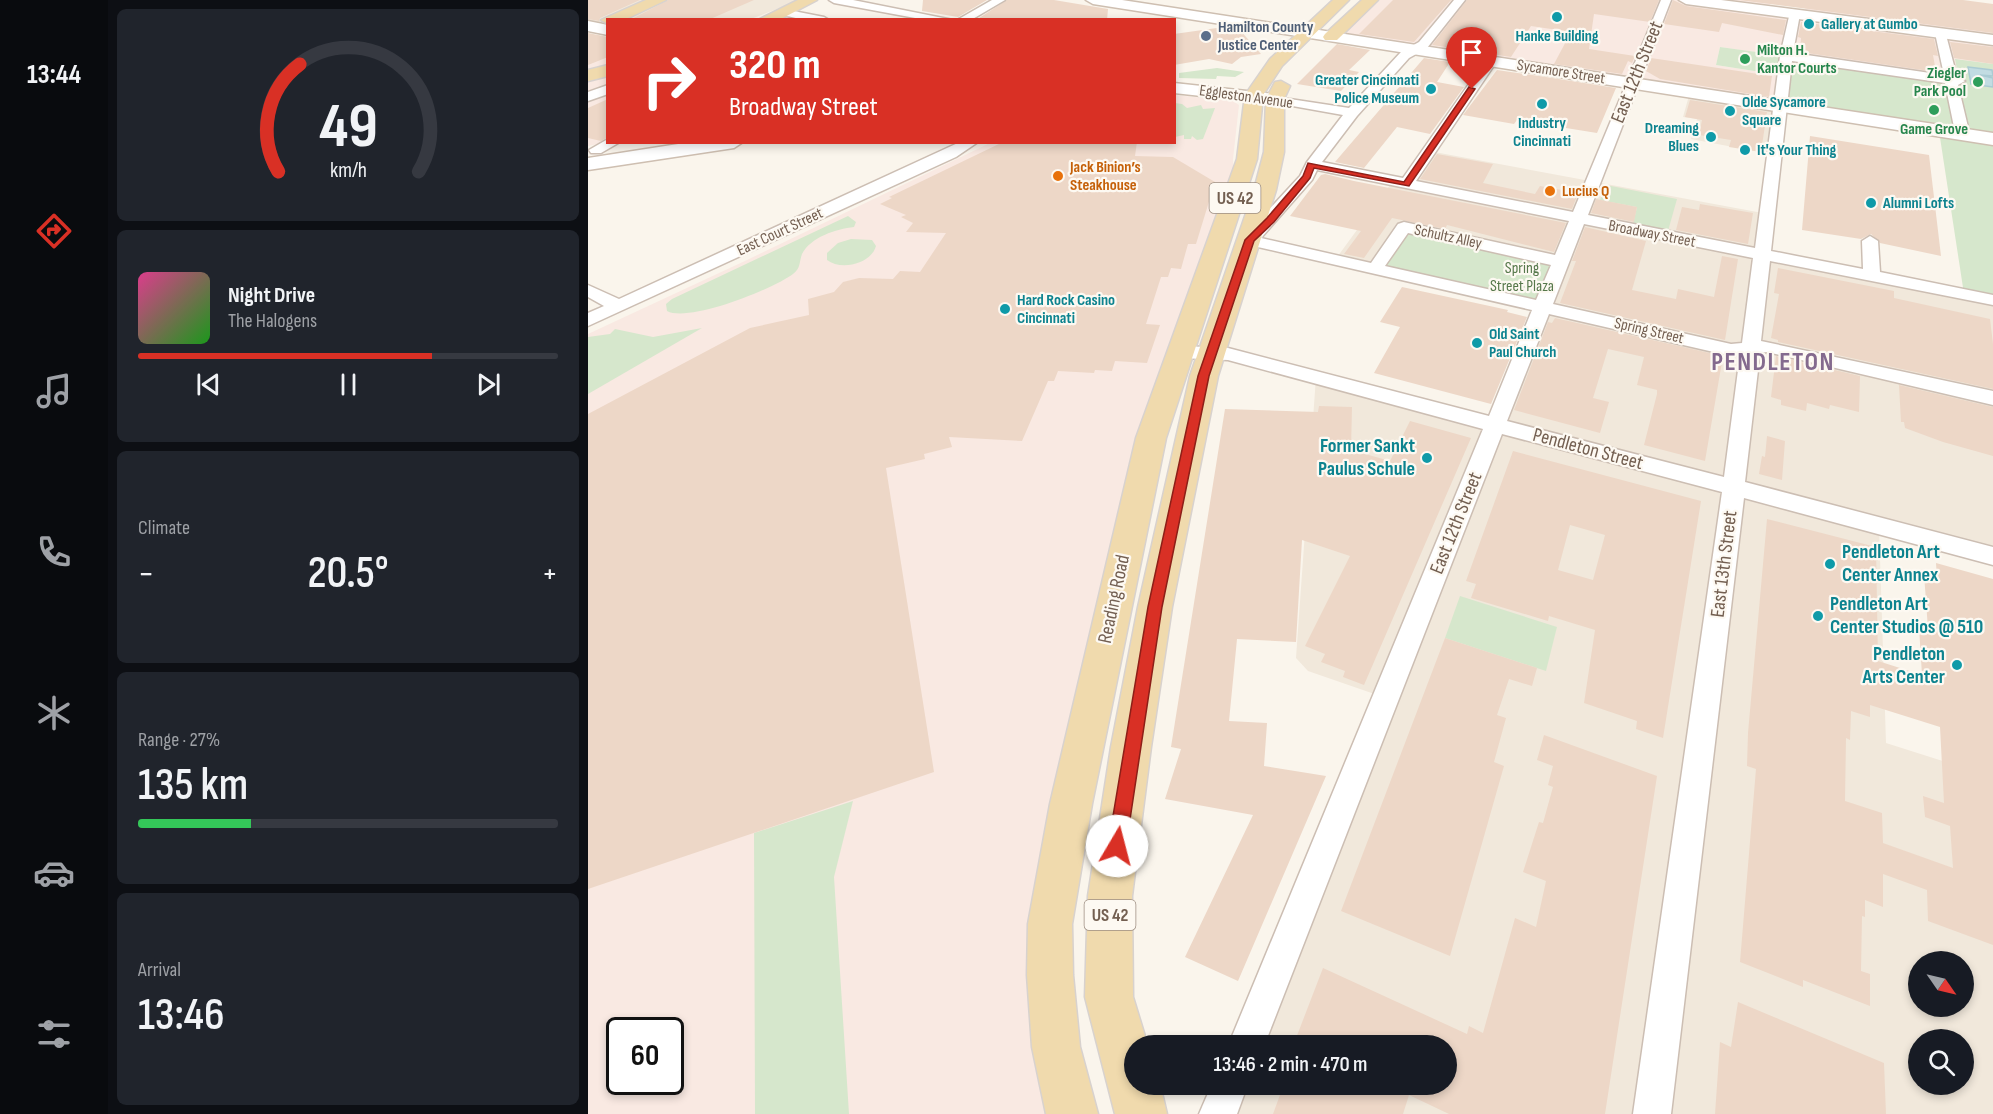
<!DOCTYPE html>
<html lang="en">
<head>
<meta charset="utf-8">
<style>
	:root { --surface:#171b24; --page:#20242c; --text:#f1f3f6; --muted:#9ea1a6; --line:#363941; --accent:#d93025 }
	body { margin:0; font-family:"Sofia Sans Condensed",sans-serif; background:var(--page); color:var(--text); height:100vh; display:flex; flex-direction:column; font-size:22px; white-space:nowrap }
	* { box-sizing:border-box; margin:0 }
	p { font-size:20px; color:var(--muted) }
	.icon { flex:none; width:33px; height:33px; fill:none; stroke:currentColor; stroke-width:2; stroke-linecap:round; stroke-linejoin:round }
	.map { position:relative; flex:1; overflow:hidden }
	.panel { display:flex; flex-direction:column; gap:9px; padding:9px; background:#0d0f14; width:480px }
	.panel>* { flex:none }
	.top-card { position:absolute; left:18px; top:18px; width:570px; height:126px; border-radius:0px; box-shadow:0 3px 9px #0003; background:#d93025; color:#fff; overflow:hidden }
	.needle { width:39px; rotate:124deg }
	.tools { position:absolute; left:1320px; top:951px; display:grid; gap:12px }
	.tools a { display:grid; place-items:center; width:66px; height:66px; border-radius:50%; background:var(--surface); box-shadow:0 3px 9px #0003; font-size:30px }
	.speed { position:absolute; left:18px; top:1017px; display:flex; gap:12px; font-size:30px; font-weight:700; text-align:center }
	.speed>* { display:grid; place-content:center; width:78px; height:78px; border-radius:50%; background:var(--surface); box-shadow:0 3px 9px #0003; line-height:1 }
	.speed .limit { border:3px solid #111; border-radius:9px; background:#fff; color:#111 }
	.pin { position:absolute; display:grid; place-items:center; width:51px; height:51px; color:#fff; margin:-62px -26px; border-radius:50% 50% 50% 0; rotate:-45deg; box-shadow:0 0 6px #0007 }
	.pin .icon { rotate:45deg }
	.me { position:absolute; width:66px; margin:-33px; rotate:8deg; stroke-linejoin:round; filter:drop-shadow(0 0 4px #0008) }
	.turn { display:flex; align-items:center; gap:21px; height:126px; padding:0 24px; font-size:27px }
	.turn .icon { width:78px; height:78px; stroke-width:2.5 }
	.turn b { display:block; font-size:42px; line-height:51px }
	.big { font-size:45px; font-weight:600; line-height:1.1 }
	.panel .tile { flex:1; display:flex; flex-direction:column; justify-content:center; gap:9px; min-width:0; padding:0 21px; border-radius:9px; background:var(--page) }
	.panel .dial { align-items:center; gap:0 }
	.dial svg { height:156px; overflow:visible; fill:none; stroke:var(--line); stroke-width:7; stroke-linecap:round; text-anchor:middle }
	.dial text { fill:var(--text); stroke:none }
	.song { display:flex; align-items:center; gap:18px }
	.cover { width:72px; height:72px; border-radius:9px; background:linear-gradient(135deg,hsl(330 70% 55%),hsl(120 70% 35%)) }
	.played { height:6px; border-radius:3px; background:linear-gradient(90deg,var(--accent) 70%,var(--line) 70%) }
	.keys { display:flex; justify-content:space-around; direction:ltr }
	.heat { display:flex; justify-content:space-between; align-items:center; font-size:33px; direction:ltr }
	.charge { height:9px; border-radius:4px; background:linear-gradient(90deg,#34c759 27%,var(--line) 0) }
	.trip { position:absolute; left:536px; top:1035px; width:333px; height:60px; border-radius:30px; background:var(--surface); box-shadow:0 3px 9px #0003; font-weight:600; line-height:60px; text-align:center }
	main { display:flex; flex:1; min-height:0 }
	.tab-bar { display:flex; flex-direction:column; width:108px; justify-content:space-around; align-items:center; background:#090b0e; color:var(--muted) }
	.tab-bar .icon { width:42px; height:42px }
	.tab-bar .active { color:var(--accent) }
	.tab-bar b { font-size:27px; color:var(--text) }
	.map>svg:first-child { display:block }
</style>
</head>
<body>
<main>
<nav class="tab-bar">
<b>13:44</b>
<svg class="icon active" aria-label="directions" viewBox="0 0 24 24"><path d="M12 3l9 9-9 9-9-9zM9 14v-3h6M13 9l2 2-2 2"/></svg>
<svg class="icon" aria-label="music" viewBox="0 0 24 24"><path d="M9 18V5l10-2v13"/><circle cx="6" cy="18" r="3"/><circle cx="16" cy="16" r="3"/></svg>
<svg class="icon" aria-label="phone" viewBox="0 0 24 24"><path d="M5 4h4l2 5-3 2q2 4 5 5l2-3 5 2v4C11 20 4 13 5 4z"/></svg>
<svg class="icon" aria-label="climate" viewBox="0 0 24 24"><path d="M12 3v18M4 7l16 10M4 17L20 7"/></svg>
<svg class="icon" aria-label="car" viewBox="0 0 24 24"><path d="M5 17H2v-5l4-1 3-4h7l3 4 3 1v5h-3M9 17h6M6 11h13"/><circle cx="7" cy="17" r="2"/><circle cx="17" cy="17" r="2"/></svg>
<svg class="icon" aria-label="filters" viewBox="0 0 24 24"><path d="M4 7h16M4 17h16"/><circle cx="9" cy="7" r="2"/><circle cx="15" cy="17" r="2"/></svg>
</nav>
<section class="panel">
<div class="tile dial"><svg viewBox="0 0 100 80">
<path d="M14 69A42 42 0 1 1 86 69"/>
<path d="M14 69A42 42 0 0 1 25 14" stroke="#d93025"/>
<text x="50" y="56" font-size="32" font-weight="700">49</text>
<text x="50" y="72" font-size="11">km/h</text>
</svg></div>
<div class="tile">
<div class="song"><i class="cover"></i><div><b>Night Drive</b><p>The Halogens</p></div></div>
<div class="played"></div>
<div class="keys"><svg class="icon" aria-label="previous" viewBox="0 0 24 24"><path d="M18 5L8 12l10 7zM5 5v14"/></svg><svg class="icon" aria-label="pause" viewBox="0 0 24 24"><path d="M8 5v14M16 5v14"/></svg><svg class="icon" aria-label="next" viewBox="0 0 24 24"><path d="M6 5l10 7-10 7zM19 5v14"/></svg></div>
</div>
<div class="tile"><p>Climate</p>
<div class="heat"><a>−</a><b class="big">20.5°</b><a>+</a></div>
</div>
<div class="tile"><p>Range · 27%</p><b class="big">135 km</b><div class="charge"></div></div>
<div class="tile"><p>Arrival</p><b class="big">13:46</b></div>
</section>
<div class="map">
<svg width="1405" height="1114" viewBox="0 0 1405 1114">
	<rect width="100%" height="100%" fill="#faf5ec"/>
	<g fill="#f1e8db" fill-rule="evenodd">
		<polygon points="0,0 212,0 163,19 20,20 19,24 0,20"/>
		<polygon points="1102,92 1193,106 1187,155 1103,139 1109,119 1095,117"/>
		<path d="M841,151l339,63 -4,41 229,45v256l-114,-29 7,216 107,34v337h-775l12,-29 216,-1v-38l-200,-1 140,-347 -78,-27 -12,-13 20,-281 179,47 48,-117 -208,-47 57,-78 14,2zM1330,962h46v44h-46zM1330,1040h46v44h-46z"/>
	</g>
	<g fill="#f9e9e2" fill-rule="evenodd">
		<polygon points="792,0 1183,0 1182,6 1217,11 1219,0 1265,0 1405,17 1405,64 1368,60 1371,81 1132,47 1128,65 1192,75 1189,101 754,34"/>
		<polygon points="0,34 19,38 20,142 0,146"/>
		<path d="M587,95l58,6 6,4 -6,54 1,43 -53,150 -131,572 22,190h-484v-780l159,-74 243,-117 184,-1zM32,1030h50v52h-50z"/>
	</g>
	<g fill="#d6e7cc">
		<polygon points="1132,47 1371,80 1367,59 1405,64 1405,300 1376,294 1351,131 1193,106 1192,75 1128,65"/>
		<polygon points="629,68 656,72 647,77 629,76 628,79 591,78 591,73"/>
		<polygon points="587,103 594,104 599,108 613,105 615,109 627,108 615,139 609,140 604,136 603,139 596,139 596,135 587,137 587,140"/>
		<polygon points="1018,185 1089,199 1080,231 1045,224 1049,207 1012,200"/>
		<path d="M260,216l8,6 -2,5c-18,2 -43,10 -52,27 -3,8 -1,14 -9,20 -20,15 -104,49 -126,37l-1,-7 6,-5z"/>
		<polygon points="816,227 973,261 955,307 787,269"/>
		<path d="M263,239l21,1 4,6c-5,18 -35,25 -49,14v-7l11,-10z"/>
		<polygon points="114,328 0,394 0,337 22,334 27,329 65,337"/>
		<polygon points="872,596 969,627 958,671 857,638"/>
		<polygon points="265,801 246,877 261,1114 167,1114 166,833"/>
	</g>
	<polygon fill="#c2dce2" stroke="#aacbd3" stroke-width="1.5" points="1380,67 1404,70 1405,76 1392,75 1405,78 1405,87 1383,84"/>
	<g fill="#edd7c7" fill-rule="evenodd">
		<polygon points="0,0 52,0 12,18 11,21 0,19"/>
		<polygon points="80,0 166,0 120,20 42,20"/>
		<polygon points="335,0 399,0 370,17 334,11"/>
		<polygon points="419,0 466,0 520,9 519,20 388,20"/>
		<polygon points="805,0 863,0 826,42 771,34"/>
		<polygon points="879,0 1071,0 1062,22 1006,14 1001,49 1047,56 1044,63 1040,61 1034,74 966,64 983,32 943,26 923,57 844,45"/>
		<polygon points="1085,0 1098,6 1198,20 1195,35 1134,23 1131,32 1076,24"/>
		<polygon points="1151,0 1375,0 1405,4 1405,33"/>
		<polygon points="1213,22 1346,39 1350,56 1345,55 1348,72 1212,52 1213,38 1210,37"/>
		<polygon points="636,27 651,29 673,54 653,57 644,64 621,59 586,65 586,34"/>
		<polygon points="0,33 20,37 20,57 0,65"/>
		<polygon points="1362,42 1405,47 1405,64 1366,58"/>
		<polygon points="749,44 782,50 761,70 771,72 753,91 709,84"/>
		<polygon points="836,58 862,62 849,82 876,87 842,134 809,127 776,168 747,162"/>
		<polygon points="1063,58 1184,76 1181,97 1072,79 1058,71"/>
		<polygon points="909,70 958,77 1028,88 1009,133 929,120 926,124 875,115"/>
		<polygon points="20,99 20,137 13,141 0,138 0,108"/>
		<polygon points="1102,100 1179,112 1173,152 1141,147 1143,140 1111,135 1114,120 1097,117"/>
		<polygon points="1222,136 1341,155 1353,256 1292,243 1283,234 1273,239 1214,230"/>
		<polygon points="415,142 549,142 547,156 585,157 627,182 608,244 600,244 593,269 583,268 580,277 573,277 558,324 572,325 559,363 527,361 524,371 507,370 506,373 470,371 466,381 460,381 434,441 361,437 364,447 336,454 337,459 298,468 346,772 0,889 0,414 162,328 221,315 220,299 246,292 255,282 271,278 305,279 312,271 332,272 358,233 318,232 325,223 313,217 318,215 292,204 304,198 301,197"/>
		<polygon points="849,154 905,164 895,183 947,194 952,186 985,192 984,195 989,196 984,209 832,179"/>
		<polygon points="737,174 766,181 978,223 966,252 871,228 859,225 857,229 804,218 776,258 756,254 773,231 702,216 733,175"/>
		<polygon points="1008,199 1049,207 1046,222 1003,213"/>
		<polygon points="1112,204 1165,213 1160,244 1088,230 1094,207 1111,210"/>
		<polygon points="997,227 1058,241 1044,290 1088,299 1090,289 1126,297 1134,256 1150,259 1137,340 972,303 988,261 984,261"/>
		<polygon points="1190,268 1306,291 1306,298 1402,319 1405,344 1405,389 1190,342 1190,340 1183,338 1191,294 1186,293"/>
		<polygon points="814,287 920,310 919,312 939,317 903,404 786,373 812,327 792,322"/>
		<polygon points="967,318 1135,356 1117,461 1056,445 1069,394 1069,390 1049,385 1056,357 1020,349 1005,398 1021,402 1012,433 926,410 960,322 964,323"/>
		<polygon points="1188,356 1272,376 1271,412 1242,405 1241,409 1219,403 1218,411 1193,405 1193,400 1183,397"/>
		<polygon points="1311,385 1405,407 1405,456 1355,442 1317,428 1316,422 1313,422"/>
		<polygon points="731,406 764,407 763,450 802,461 822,421 883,438 776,685 755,677 757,671 733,662 737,654 717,646 762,556 714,540 708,642 649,639 641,721 679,723 676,766 738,776 650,981 597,957 665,815 577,799 593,749 583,747 637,409 730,412"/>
		<polygon points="1179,436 1197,441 1194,480 1171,474 1174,456 1177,457"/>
		<path d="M925,451l188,50 -38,237 -27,-9 1,-8 -53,-18 11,-73 -46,-14 -1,5 -77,-23 5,-14 -10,-3zM982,525l35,10 -12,45 -35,-10z"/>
		<path d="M1179,519l109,28 2,114 44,14 -3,-48 9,2 -4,-55 13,4 -1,-15 57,16v366l-65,-24 -1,-31 -44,-16v33l-18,-7v17l-3,-1 -1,55 9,3v32l-67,-26v7l-63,-25 16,-193 -9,-3 1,-33zM1282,705l70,22 4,76 -21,-7 2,21 25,9 3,42 -70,-25 -1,-30 -37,-12 1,-63 4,2 1,-29 19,6z"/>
		<polygon points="857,638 949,668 944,686 921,679 909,715 918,718 906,762 916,766 862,956 753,911"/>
		<polygon points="956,735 1069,776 1017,1114 861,1114 821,1095 815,1114 685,1114 696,1084 858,1084 858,1046 705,1046 735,968 879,1034 881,1026 895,1033 927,918 948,927 958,881 935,872 951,822 955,823 965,787 960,785 965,766 949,760"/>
		<polygon points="1150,1002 1296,1063 1298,1114 1127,1114 1132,1042 1143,1047"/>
	</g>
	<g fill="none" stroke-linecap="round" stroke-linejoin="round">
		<defs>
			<g id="street">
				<polygon points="241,0 265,0 365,20 338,20 246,3"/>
				<polygon points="404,0 417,0 383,20 369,20"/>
				<path d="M866,0h11l-38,48 -18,10 -52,58 -35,46 81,16 84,-120 4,-1 6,4 -81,120 157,31 88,-212h10l-83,215 167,33 25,-192 10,-44 10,2 -7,39 151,22 -9,-42 10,-2 12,46 8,4 -7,4 10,42 -7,4 -7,-4 -9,-44 -153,-22 -21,190 92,18 -1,-28 8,-5 8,5 2,31 113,23v10l-223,-44 -9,80 232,50v14l-226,-53 -7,1 -15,129 248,65v18l-249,-67 -73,616h-38l89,-622 -220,-58 -238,612h-36l255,-617 -255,-69 -47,-2 -10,-6 10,-6 47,2 261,68 43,-106 -283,-65 -8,-5 59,-64 7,-14 36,-47 -73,-13v-6l79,12 52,-56 18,-10zM729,170l252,51 -14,34 -151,-33 -6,2 -27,39 -110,-25 51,-58zM996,224l169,34 -11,85 -11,1 -178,-40zM820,233l143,32 -15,35 -151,-34zM961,314l182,42 9,-1 -16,122 -217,-56z"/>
				<polygon points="195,9 236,17 241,20 216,20 191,14 189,12"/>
				<polygon points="20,85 20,94 0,101 0,92"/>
				<polygon points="20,139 20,142 32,142 13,153 3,153 1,150"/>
				<polygon points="372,142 390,142 368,157 0,326 0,313 16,306 0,297 0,285 31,299"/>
				<polygon points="624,1084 660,1084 649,1114 611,1114"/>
			</g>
			<g id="secondary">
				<polygon points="498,0 534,0 1405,133 1405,145 505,4"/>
				<polygon points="1091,0 1133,0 1405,35 1405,45 1098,4"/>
				<polygon points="0,21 20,25 20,35 0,31"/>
				<polygon points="586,83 687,94 696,99 687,104 586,93"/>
				<polygon points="103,142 155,142 146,148 0,170 0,158"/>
			</g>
			<g id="primary">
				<polygon points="58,0 78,0 36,20 20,20 20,24 13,20"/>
				<polygon points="210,0 229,0 191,20 170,20"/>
				<polygon points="745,0 761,0 694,66 675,95 669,159 578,438 504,804 484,924 485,975 492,1047 510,1114 458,1114 444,1047 439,975 440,924 462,804 548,438 649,159 657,95 682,59"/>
				<polygon points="774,0 790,0 749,40 737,40 735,37 737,34"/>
				<polygon points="20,65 20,76 0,81 0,70"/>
				<polygon points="693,81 702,86 696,99 696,152 688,190 630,376 584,607 563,747 544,896 545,997 560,1046 546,1046 546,1084 572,1084 579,1114 527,1114 497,997 500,896 523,747 550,607 602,376 666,190 676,152 678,99 687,82"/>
			</g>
		</defs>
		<use href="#street" stroke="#ccbeb3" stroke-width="3"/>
		<use href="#secondary" stroke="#cebfb1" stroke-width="3"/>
		<use href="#primary" stroke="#d8d2ce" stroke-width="3"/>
		<use href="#street" fill="#fff" fill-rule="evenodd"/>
		<use href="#secondary" fill="#fff" fill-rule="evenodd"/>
		<use href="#primary" fill="#f0daad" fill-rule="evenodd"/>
	</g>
	<polygon fill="#d93025" stroke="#8d1f18" stroke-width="1.5" points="881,87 887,89 821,186 726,168 722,178 686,222 666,241 621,376 574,607 538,846 535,853 529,855 523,853 520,846 560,607 610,376 657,240 679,218 715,176 720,163 816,182"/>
	<g fill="#0f9aa8" stroke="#fdf9f2" stroke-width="2">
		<circle cx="969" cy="17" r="6"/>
		<circle cx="1221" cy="24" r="6"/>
		<circle cx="843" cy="89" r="6"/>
		<circle cx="954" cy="104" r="6"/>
		<circle cx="1142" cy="111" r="6"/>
		<circle cx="1123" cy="137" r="6"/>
		<circle cx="1157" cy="150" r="6"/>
		<circle cx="1283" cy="203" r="6"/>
		<circle cx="417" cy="309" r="6"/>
		<circle cx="889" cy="343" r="6"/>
		<circle cx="839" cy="458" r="6"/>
		<circle cx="1242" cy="564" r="6"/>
		<circle cx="1230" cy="616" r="6"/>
		<circle cx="1369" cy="665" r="6"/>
	</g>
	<circle fill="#5c6f8a" stroke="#fdf9f2" stroke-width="2" cx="618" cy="36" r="6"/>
	<g fill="#2e9e5b" stroke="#fdf9f2" stroke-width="2">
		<circle cx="1157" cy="59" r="6"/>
		<circle cx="1390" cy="82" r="6"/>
		<circle cx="1346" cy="110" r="6"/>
	</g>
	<g fill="#e8710a" stroke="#fdf9f2" stroke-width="2">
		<circle cx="470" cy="176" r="6"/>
		<circle cx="962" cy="191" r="6"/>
	</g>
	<g text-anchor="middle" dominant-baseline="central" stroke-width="4.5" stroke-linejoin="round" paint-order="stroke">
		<g font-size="16" font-weight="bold" fill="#0d838f" stroke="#fdf9f2" text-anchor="start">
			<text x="1233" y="24">Gallery at Gumbo</text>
			<text x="969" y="36" text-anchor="middle">Hanke Building</text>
			<text x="831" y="80" text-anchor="end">Greater Cincinnati<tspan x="831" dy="18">Police Museum</tspan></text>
			<text x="1154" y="102">Olde Sycamore<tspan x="1154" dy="18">Square</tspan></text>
			<text x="954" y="123" text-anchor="middle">Industry<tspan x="954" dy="18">Cincinnati</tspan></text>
			<text x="1111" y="128" text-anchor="end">Dreaming<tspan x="1111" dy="18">Blues</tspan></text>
			<text x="1169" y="150">It's Your Thing</text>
			<text x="1295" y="203">Alumni Lofts</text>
			<text x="429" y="300">Hard Rock Casino<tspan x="429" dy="18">Cincinnati</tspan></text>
			<text x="901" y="334">Old Saint<tspan x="901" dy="18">Paul Church</tspan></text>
		</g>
		<g font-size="16" font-weight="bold" fill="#4e5e75" stroke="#fdf9f2" text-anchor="start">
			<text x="630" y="27">Hamilton County<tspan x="630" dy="18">Justice Center</tspan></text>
		</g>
		<g font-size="16" font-weight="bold" fill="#27864d" stroke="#fdf9f2" text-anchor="start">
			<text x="1169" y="50">Milton H.<tspan x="1169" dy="18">Kantor Courts</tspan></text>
			<text x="1378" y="73" text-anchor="end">Ziegler<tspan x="1378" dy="18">Park Pool</tspan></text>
			<text x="1346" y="129" text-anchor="middle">Game Grove</text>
		</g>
		<g font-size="16" fill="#735f51" stroke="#fdf9f2">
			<text transform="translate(973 72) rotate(9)">Sycamore Street</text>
			<text transform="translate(658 97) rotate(8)">Eggleston Avenue</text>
			<text transform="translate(192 232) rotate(-25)">East Court Street</text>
			<text transform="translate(1064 234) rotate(11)">Broadway Street</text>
			<text transform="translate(860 237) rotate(12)">Schultz Alley</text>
			<text transform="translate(1061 331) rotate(13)">Spring Street</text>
		</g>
		<g font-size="16" font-weight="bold" fill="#c56008" stroke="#fdf9f2" text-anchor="start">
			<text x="482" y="167">Jack Binion’s<tspan x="482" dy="18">Steakhouse</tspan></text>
			<text x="974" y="191">Lucius Q</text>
		</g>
		<g font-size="16" fill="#56784b" stroke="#fdf9f2">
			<text x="934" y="268">Spring<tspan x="934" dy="18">Street Plaza</tspan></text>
		</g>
		<g fill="#fdf9f2" stroke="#9c8d81" stroke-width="1.5">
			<rect x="621.5" y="183" width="51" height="30" rx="4.5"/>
			<rect x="496.5" y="900" width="51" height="30" rx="4.5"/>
		</g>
		<g font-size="18" font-weight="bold" fill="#735f51">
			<text x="647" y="198">US 42</text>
			<text x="522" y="915">US 42</text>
		</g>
		<g font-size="20" fill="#735f51" stroke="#fdf9f2">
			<text transform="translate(1049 72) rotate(-68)">East 12th Street</text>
			<text transform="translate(1000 449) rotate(15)">Pendleton Street</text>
			<text transform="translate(868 523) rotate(-68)">East 12th Street</text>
			<text transform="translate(1136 564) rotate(-83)">East 13th Street</text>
			<text transform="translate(526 599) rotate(-78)">Reading Road</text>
		</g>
		<g font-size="20" font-weight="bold" fill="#0d838f" stroke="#fdf9f2" text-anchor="end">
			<text x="827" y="446">Former Sankt<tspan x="827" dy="23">Paulus Schule</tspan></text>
			<text x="1254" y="552" text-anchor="start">Pendleton Art<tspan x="1254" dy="23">Center Annex</tspan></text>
			<text x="1242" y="604" text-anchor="start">Pendleton Art<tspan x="1242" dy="23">Center Studios @ 510</tspan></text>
			<text x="1357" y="654">Pendleton<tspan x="1357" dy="23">Arts Center</tspan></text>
		</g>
		<g font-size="26" font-weight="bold" letter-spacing="1.5" fill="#846a8e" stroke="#fdf9f2">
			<text x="1185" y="362">PENDLETON</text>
		</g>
	</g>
</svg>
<div class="tools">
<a><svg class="needle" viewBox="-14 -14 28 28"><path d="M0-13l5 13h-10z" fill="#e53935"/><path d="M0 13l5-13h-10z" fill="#9ea1a6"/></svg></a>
<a><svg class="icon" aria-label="search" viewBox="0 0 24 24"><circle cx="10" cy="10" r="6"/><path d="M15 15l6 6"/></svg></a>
</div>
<div class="speed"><div class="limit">60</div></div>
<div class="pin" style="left:884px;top:89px;background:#d93025"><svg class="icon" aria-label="arrive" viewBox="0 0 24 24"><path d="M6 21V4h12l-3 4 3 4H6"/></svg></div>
<svg class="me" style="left:529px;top:846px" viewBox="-20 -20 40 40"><circle r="19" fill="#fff"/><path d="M0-13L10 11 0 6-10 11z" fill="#d93025"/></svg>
<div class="trip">13:46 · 2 min · 470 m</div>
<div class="top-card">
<div class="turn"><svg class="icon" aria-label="right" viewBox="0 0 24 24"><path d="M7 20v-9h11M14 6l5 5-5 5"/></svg><div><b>320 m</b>Broadway Street</div></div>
</div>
</div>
</main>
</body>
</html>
